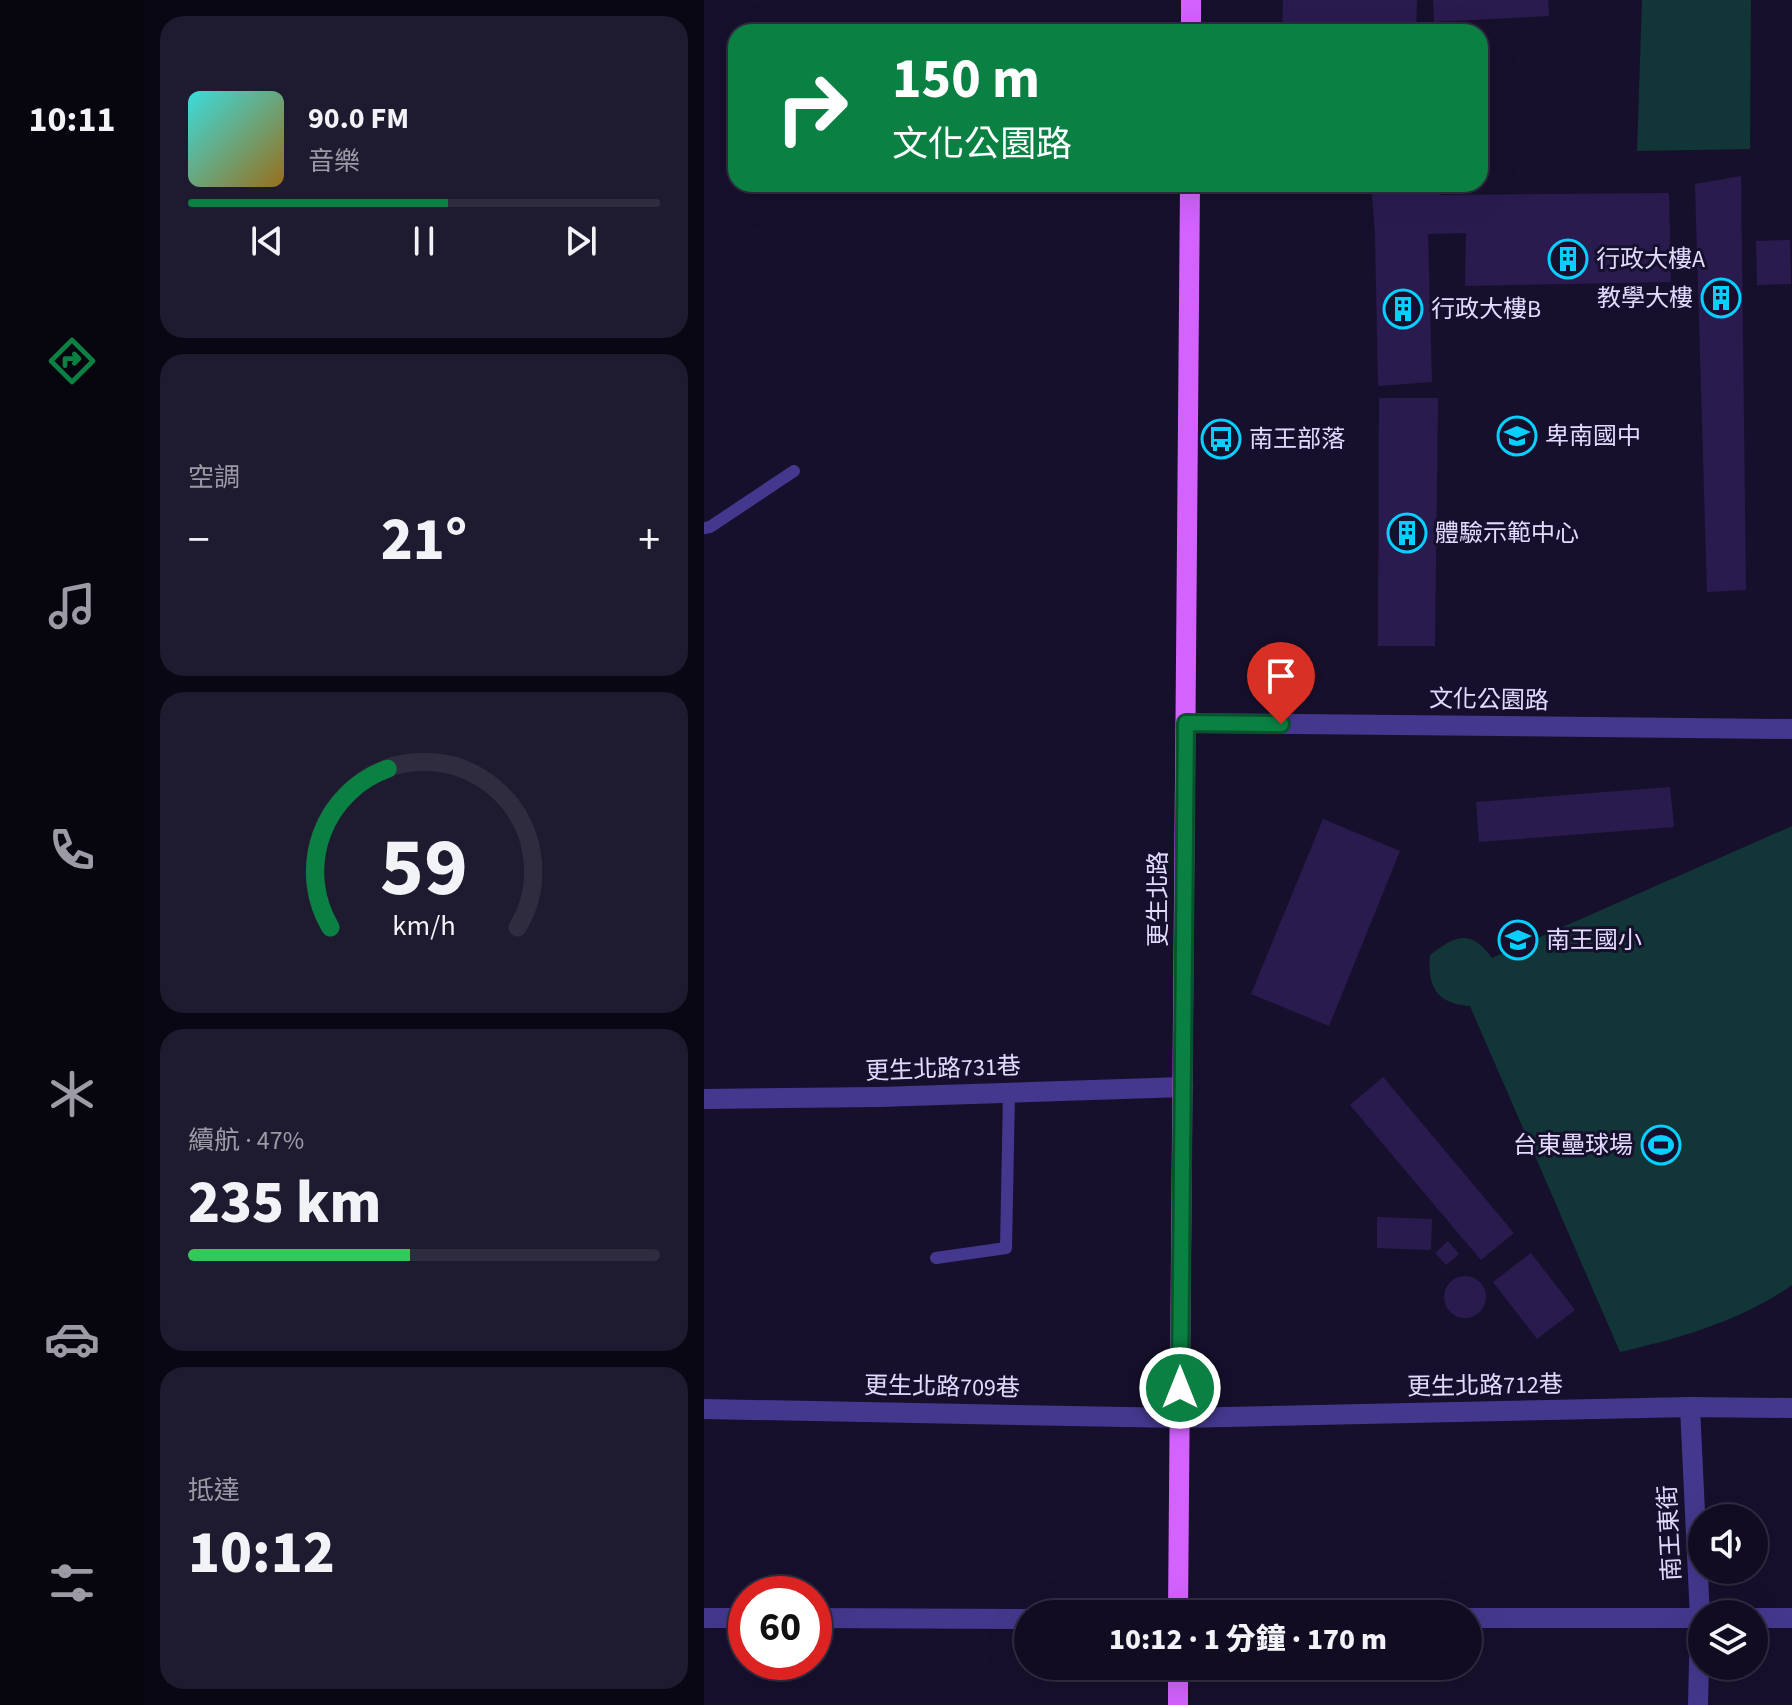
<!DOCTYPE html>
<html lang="zh-TW">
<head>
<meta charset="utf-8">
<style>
	:root { --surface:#110c22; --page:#1e1a2f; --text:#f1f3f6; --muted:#9c9ba5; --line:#302c40; --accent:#0b8043 }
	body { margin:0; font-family:"Source Sans 3","Noto Sans TC",sans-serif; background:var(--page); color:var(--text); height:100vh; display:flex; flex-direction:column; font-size:30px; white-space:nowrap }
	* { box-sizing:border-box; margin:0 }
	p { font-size:26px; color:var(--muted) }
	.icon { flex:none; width:44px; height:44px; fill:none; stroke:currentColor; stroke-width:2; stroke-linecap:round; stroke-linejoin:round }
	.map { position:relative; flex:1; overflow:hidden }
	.drawer { display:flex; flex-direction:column; gap:16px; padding:16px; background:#090713; width:560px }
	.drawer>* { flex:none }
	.hud { position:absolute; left:24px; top:24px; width:760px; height:168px; border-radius:24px; box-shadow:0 8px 32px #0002,0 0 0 2px var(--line); background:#0b8043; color:#fff; overflow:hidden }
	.fabs { position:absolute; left:984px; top:1504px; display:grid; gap:16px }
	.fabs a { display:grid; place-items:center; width:80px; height:80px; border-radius:50%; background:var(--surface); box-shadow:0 8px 32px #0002,0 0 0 2px var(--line); font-size:40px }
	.speed { position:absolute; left:24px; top:1576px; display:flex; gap:16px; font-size:40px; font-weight:700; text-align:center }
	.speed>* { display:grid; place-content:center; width:104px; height:104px; border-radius:50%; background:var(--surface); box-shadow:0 8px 32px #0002,0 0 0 2px var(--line); line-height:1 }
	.speed .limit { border:12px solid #d22; background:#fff; color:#111 }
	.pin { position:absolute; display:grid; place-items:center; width:68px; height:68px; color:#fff; margin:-82px -34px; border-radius:50% 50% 50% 0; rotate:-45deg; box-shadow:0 0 8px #0007 }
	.pin .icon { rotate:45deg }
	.me { position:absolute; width:88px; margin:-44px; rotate:0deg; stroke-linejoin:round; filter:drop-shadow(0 0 6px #0008) }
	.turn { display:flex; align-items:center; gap:28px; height:168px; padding:0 32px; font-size:36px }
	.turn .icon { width:104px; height:104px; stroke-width:2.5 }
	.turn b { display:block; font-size:56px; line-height:68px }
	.big { font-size:60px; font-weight:800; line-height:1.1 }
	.drawer .card { flex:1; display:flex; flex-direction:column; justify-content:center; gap:12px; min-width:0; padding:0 28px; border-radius:24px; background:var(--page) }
	.drawer .dial { align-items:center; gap:0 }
	.dial svg { height:208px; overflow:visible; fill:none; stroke:var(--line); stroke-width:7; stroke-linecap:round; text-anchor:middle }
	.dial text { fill:var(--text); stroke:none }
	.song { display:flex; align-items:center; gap:24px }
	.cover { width:96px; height:96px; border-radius:12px; background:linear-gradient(135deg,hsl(180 70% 55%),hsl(40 70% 35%)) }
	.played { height:8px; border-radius:4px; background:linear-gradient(90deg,var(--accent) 55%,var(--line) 55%) }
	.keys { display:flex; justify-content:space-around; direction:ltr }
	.heat { display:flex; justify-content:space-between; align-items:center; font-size:44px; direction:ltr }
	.charge { height:12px; border-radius:6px; background:linear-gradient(90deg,#34c759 47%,var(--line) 0) }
	.trip { position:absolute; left:310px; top:1600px; width:468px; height:80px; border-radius:40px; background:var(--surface); box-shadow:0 8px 32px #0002,0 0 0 2px var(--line); font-weight:800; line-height:80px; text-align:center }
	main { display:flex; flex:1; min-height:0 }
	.tabs { display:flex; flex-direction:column; width:144px; justify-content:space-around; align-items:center; background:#07050e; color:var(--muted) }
	.tabs .icon { width:56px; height:56px }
	.tabs .active { color:var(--accent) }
	.tabs b { font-size:36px; color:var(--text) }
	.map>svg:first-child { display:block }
</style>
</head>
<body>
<main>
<nav class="tabs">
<b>10:11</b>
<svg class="icon active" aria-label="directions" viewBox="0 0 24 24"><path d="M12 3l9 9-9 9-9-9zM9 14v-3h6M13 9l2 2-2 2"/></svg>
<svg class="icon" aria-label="music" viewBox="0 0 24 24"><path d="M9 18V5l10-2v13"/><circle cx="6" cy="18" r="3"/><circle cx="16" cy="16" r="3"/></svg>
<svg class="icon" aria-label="phone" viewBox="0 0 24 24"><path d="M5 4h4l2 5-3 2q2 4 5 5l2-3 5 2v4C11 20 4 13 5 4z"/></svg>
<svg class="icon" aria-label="climate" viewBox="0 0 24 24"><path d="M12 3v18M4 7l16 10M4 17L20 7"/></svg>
<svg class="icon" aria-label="car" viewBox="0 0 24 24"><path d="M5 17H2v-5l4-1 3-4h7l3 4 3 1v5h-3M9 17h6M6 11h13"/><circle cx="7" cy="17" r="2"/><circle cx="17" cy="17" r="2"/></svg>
<svg class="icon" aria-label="filters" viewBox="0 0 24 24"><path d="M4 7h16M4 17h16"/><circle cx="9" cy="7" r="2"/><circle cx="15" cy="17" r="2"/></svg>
</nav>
<section class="drawer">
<div class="card">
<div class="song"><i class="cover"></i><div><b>90.0 FM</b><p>音樂</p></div></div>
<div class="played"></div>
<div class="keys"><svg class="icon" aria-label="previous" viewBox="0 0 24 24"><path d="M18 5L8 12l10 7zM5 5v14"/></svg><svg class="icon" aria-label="pause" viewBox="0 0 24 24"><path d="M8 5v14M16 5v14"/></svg><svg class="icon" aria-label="next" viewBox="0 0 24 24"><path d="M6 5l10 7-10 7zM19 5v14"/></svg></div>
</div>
<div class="card"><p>空調</p>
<div class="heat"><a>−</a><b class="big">21°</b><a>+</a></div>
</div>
<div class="card dial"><svg viewBox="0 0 100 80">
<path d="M14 69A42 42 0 1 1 86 69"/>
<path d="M14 69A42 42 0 0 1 36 8" stroke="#0b8043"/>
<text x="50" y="56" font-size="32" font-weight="700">59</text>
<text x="50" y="72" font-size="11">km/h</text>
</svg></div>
<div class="card"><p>續航 · 47%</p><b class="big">235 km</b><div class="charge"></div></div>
<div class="card"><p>抵達</p><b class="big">10:12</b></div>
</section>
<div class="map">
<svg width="1088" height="1705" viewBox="0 0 1088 1705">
	<rect width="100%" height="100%" fill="#17102d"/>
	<g fill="#123537">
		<polygon points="938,0 1047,0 1046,149 933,151"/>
		<path d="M1088,826v459c-49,35 -114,54 -172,67l-150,-346c-33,-2 -43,-19 -40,-51 26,-20 41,-26 62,3z"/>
	</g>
	<g fill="#2a1b4f">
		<polygon points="579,0 713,0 712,32 578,32"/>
		<polygon points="729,0 844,0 845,16 730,22"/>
		<polygon points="1037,176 1042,590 1003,592 991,184"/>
		<polygon points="667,184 735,184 736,195 965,193 967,282 761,286 762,233 724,234 728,382 674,386 671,235"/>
		<polygon points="1086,240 1087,284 1053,285 1052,241"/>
		<polygon points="675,398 734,398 731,646 674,646"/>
		<polygon points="966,787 970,827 775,842 772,802"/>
		<polygon points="619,819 696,851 625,1026 547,994"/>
		<polygon points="679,1077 810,1233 777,1260 646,1105"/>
		<polygon points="673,1217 728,1219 727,1250 673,1248"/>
		<polygon points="744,1241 755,1254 742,1265 731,1253"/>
		<polygon points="827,1253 871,1310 833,1339 789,1282"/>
		<circle cx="761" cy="1297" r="21"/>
	</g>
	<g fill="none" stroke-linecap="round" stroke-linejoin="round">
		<g stroke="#44388e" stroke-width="12">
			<polyline points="0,528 6,527 90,471"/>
			<polyline points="232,1258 302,1248 305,1093"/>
		</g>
		<g stroke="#44388e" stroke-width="20">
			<polyline points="482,723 1088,729"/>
			<polyline points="0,1099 175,1097 479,1087"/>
			<polyline points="986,1407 996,1618 994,1705"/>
			<polyline points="0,1409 476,1418 986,1407 1088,1408"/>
			<polyline points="0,1618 42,1618"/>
			<polyline points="110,1618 324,1619"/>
			<polyline points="764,1618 998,1618"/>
			<polyline points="1050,1618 1088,1618"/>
		</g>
		<g stroke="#d362ff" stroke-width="20">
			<polyline points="487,32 487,0"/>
			<polyline points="474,1614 486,184"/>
			<polyline points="474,1705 474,1666"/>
		</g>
	</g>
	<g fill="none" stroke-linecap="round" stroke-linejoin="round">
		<defs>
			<polyline id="route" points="476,1388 482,723 577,724"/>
		</defs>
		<use href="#route" stroke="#07532c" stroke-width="20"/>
		<use href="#route" stroke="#0b8043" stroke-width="14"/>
	</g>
	<defs>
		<symbol id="building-ring" viewBox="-11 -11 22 22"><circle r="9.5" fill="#17102d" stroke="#07cfff" stroke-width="1.5"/><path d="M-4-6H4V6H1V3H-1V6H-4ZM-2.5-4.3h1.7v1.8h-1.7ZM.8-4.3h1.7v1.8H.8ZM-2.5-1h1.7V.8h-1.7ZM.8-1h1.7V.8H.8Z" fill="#07cfff"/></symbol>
		<symbol id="school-ring" viewBox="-11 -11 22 22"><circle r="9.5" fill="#17102d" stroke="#07cfff" stroke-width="1.5"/><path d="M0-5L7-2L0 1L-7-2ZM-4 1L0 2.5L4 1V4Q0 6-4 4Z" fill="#07cfff"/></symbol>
		<symbol id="bus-ring" viewBox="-11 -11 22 22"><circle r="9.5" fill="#17102d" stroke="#07cfff" stroke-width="1.5"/><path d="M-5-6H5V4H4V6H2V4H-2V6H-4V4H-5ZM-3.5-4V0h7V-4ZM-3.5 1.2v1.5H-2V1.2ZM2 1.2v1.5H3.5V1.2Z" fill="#07cfff"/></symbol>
		<symbol id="stadium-ring" viewBox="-11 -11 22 22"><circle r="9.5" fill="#17102d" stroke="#07cfff" stroke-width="1.5"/><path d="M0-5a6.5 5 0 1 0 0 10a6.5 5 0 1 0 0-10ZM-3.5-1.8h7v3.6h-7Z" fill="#07cfff"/></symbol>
	</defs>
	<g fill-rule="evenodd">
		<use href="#building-ring" x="842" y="237" width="44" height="44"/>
		<use href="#building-ring" x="995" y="276" width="44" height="44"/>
		<use href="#building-ring" x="677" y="287" width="44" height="44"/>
		<use href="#school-ring" x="791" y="414" width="44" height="44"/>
		<use href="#bus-ring" x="495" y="417" width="44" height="44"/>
		<use href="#building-ring" x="681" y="511" width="44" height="44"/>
		<use href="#school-ring" x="792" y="918" width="44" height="44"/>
		<use href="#stadium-ring" x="935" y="1123" width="44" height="44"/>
	</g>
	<g text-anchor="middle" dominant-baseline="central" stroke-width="6" stroke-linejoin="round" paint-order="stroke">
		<g font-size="24" fill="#e3dbff" stroke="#17102d" text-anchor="start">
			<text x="892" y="259">行政大樓A</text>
			<text x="989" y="298" text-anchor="end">教學大樓</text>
			<text x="727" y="309">行政大樓B</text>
			<text x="841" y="436">卑南國中</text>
			<text x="545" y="439">南王部落</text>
			<text x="731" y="533">體驗示範中心</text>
			<text x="842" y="940">南王國小</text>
			<text x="929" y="1145" text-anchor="end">台東壘球場</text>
		</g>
		<g font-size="24" fill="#e3dbff" stroke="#17102d">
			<text transform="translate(785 700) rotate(1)">文化公園路</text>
			<text transform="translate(454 899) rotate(-90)">更生北路</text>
			<text transform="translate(239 1069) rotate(-2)">更生北路731巷</text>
			<text transform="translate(781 1386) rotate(-1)">更生北路712巷</text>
			<text transform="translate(238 1387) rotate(1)">更生北路709巷</text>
			<text transform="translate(966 1533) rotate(-93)">南王東街</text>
		</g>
	</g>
</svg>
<div class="fabs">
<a><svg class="icon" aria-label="sound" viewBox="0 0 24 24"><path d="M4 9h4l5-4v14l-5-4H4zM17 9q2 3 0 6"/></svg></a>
<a><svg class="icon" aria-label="layers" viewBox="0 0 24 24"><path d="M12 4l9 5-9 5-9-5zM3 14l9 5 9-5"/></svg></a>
</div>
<div class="speed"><div class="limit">60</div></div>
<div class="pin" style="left:577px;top:724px;background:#d93025"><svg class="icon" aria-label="arrive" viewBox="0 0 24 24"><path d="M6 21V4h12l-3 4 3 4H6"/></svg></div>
<svg class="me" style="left:476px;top:1388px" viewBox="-20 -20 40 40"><circle r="17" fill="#0b8043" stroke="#fff" stroke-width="3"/><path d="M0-11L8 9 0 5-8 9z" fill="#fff"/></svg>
<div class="trip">10:12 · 1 分鐘 · 170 m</div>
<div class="hud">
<div class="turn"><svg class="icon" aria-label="right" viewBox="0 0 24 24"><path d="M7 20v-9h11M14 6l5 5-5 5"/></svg><div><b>150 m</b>文化公園路</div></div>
</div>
</div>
</main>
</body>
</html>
